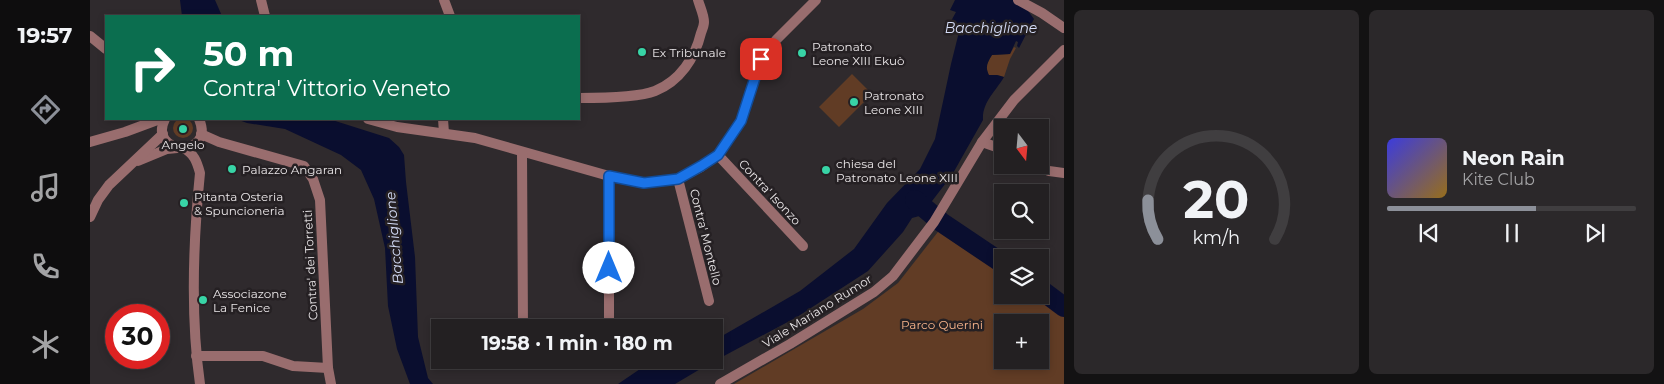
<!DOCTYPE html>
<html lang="it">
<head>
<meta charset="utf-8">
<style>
	:root { --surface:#232022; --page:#2b282a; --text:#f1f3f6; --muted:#a3a3a5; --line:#403e40; --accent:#8c9099 }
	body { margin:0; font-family:Montserrat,sans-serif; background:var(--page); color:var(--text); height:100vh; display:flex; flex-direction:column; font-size:19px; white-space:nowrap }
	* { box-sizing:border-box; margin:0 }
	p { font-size:16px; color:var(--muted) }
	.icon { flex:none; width:28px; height:28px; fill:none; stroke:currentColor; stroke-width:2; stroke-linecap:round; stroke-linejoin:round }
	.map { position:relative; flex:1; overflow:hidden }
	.side { display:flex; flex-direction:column; gap:10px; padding:10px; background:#131213; width:600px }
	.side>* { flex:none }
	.guide { position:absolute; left:15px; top:15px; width:475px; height:105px; border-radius:0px; box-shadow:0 2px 8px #0003,0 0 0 1px var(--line); background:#0b6e4f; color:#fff; overflow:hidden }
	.needle { width:32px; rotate:164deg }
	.controls { position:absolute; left:904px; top:119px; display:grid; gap:10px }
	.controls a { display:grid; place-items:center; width:55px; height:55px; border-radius:0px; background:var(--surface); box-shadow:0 2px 8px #0003,0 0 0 1px var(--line); font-size:25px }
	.speed { position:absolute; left:15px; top:304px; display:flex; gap:10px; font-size:25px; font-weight:700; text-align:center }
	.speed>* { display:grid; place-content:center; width:65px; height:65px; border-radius:50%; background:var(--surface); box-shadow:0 2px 8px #0003,0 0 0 1px var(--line); line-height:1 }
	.speed .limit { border:8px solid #d22; background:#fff; color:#111 }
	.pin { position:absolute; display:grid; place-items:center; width:42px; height:42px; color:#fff; margin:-21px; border-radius:10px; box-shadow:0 2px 8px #0006 }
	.me { position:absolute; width:55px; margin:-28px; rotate:0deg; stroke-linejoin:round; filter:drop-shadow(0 0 4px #0008) }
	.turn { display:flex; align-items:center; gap:18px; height:105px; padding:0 15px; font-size:22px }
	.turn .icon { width:65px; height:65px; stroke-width:2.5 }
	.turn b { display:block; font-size:35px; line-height:42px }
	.side .widget { flex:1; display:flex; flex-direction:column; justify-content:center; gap:8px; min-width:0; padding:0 18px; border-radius:8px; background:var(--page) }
	.side .dial { align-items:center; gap:0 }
	.dial svg { height:130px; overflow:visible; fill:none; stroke:var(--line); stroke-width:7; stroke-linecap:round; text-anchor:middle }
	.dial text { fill:var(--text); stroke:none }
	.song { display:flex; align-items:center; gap:15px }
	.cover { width:60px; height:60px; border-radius:8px; background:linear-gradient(135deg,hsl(240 70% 55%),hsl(40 70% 35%)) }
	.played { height:5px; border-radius:2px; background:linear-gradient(90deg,var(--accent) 60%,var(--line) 60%) }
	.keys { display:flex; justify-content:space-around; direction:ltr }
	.side .tiles { flex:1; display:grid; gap:10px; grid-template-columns:repeat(2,1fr) }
	.trip { position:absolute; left:341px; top:319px; width:292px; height:50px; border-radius:0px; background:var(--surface); box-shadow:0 2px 8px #0003,0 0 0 1px var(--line); font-weight:700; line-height:50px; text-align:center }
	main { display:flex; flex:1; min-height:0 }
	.dock { display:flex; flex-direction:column; width:90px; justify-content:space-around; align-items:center; background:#0e0d0e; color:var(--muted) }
	.dock .icon { width:35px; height:35px }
	.dock .selected { color:var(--accent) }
	.dock b { font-size:22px; color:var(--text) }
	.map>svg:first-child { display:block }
</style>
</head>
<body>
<main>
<nav class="dock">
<b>19:57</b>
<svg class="icon selected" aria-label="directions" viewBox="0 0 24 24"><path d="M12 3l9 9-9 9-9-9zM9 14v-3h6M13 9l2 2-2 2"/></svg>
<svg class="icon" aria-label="music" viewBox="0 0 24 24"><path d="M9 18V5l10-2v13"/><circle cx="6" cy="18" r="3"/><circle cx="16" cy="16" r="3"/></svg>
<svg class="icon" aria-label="phone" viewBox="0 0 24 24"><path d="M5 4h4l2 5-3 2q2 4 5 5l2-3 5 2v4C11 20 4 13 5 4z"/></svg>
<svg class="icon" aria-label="climate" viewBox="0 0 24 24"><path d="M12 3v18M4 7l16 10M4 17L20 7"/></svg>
</nav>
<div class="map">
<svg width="974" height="384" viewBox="0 0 974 384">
	<rect width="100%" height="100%" fill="#2f2a2d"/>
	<g fill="#613c25" fill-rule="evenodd">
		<path d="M924,47l2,1 -6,11 -6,18 -7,-2 -8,1c-4,-9 -2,-13 3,-21l18,-1z"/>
		<polygon points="762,74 782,94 749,127 729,107"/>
		<circle cx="93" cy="128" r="10"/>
		<path d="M858,219l54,39v37h38v-15l24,16v88h-330l129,-75 35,-26zM950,322v38h-38v-38z"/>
	</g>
	<g fill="#0a0e2f">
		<polygon points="90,0 125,0 132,16 92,16"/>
		<path d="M865,0h65l14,19 -15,29 -2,-2 1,-4 -2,-1 -6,13 -18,1c-5,8 -7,12 -3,20h8l7,2c-8,14 -22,25 -21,43l-31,55 -23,30 1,2 -7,8 -11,3 -9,14 -35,39 -71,46 -90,48 -32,19h-57l25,-17 19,-7h53v-20l85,-49 54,-42 33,-46 33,-34 15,-30 16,-75 9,-36 -10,-5 6,-11 -6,-2z"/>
		<polygon points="146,119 239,119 299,138 309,147 314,155 316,182 325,257 328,337 338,378 343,384 320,384 307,349 298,306 295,248 284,199 271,170 251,155 195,129 157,123"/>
	</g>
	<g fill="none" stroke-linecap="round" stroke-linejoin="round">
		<g stroke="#0a0e2f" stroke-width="20">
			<polyline points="825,200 851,222 912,263"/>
			<polyline points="950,289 974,307"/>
		</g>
		<g stroke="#996d6e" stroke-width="10">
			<polyline points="354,0 360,16"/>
			<polyline points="928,0 952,13 974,28"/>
			<polyline points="0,36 16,49"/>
			<path d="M489,98c20,0 58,0 76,-7 25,-10 40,-33 46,-58 1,-3 3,-7 3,-11 0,-7 -4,-15 -6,-22"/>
			<polyline points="278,119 307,127 385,138 519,176 554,183 588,179 611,167 628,155 651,121 671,59 686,40 726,0"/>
			<polyline points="353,119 354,133"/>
			<polyline points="111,134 129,142 214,166 223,179 230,200 238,368 241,384"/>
			<polyline points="892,142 912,149"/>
			<path d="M93,148c11,5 14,14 17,25 -7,70 -10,141 0,211"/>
			<polyline points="432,152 433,328"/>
			<polyline points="628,155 713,246"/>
			<polyline points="947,165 959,171 974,173"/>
			<polyline points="588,179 619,301"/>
			<polyline points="519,323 519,176"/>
			<polyline points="106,356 173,356 203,366 238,368"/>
			<polyline points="630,384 700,344 784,292 803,276 844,222 892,142 924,100 974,50"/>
		</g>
		<g stroke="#996d6e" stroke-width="10">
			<polyline points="171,0 175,16"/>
			<path d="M75,119c-18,36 51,40 34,0"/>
			<polyline points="0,142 35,132 70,119"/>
			<polyline points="48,161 77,149 87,148"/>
			<polyline points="0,217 8,200 19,185 73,134"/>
		</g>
	</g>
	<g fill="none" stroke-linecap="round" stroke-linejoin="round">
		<defs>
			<polyline id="route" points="519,268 519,176 554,183 588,179 611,166 628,155 651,121 671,59"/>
		</defs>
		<use href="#route" stroke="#114b97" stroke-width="12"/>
		<use href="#route" stroke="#1a73e8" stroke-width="9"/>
	</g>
	<g fill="#38d4a6" stroke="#252023" stroke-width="2">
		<circle cx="552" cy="52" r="5"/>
		<circle cx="712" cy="53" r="5"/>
		<circle cx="764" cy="102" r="5"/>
		<circle cx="93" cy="129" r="5"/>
		<circle cx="142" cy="169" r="5"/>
		<circle cx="736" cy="170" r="5"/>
		<circle cx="94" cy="203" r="5"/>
		<circle cx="113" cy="300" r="5"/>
	</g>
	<g text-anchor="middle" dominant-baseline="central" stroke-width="5" stroke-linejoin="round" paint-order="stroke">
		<g font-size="12" fill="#e9e5e7" stroke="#252023" text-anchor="start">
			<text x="722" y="46">Patronato<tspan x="722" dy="14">Leone XIII Ekuò</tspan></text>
			<text x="562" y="52">Ex Tribunale</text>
			<text x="774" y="95">Patronato<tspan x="774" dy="14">Leone XIII</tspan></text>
			<text x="93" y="144" text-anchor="middle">Angelo</text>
			<text x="746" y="163">chiesa del<tspan x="746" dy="14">Patronato Leone XIII</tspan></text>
			<text x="152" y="169">Palazzo Angaran</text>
			<text x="104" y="196">Pitanta Osteria<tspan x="104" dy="14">&amp; Spuncioneria</tspan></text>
			<text x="123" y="293">Associazone<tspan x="123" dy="14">La Fenice</tspan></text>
		</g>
		<g font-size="12" fill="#e9e5e7" stroke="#252023">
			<text transform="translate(680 192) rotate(47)">Contra' Isonzo</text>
			<text transform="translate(616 237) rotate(76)">Contra' Montello</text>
			<text transform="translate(220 265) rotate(-93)">Contra' dei Torretti</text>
			<text transform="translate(727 311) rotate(-32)">Viale Mariano Rumor</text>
		</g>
		<g font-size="12" fill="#f7b48b" stroke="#252023">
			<text x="852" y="324">Parco Querini</text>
		</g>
		<g font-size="14" font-style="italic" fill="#d5ddf8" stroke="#252023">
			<text x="901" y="28">Bacchiglione</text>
			<text transform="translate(304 238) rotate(-95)">Bacchiglione</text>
		</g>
	</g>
</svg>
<div class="controls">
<a><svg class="needle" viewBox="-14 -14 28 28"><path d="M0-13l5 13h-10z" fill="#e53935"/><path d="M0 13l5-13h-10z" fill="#a3a3a5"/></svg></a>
<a><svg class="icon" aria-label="search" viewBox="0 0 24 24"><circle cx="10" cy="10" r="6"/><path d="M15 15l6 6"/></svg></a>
<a><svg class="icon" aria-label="layers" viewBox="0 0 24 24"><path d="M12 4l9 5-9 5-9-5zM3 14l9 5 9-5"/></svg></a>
<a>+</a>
</div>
<div class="speed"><div class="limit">30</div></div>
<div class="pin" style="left:671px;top:59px;background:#d93025"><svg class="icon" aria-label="arrive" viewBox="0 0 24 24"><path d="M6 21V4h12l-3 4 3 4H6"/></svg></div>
<svg class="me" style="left:519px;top:268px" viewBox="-20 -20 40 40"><circle r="19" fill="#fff"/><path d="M0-13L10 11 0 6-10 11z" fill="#1a73e8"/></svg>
<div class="trip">19:58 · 1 min · 180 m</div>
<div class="guide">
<div class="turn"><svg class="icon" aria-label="right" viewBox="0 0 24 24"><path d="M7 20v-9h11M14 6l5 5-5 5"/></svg><div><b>50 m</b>Contra' Vittorio Veneto</div></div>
</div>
</div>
<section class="side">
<div class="tiles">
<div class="widget dial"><svg viewBox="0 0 100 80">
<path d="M14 69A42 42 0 1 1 86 69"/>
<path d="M14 69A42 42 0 0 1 8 45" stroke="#8c9099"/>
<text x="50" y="56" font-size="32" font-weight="700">20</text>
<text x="50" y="72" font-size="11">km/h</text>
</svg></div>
<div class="widget">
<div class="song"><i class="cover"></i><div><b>Neon Rain</b><p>Kite Club</p></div></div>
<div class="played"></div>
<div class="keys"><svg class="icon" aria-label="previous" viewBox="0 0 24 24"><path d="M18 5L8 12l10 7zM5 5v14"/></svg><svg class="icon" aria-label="pause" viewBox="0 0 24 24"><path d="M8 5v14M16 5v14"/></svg><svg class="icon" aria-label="next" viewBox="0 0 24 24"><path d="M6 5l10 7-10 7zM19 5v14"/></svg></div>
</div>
</div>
</section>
</main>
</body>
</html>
